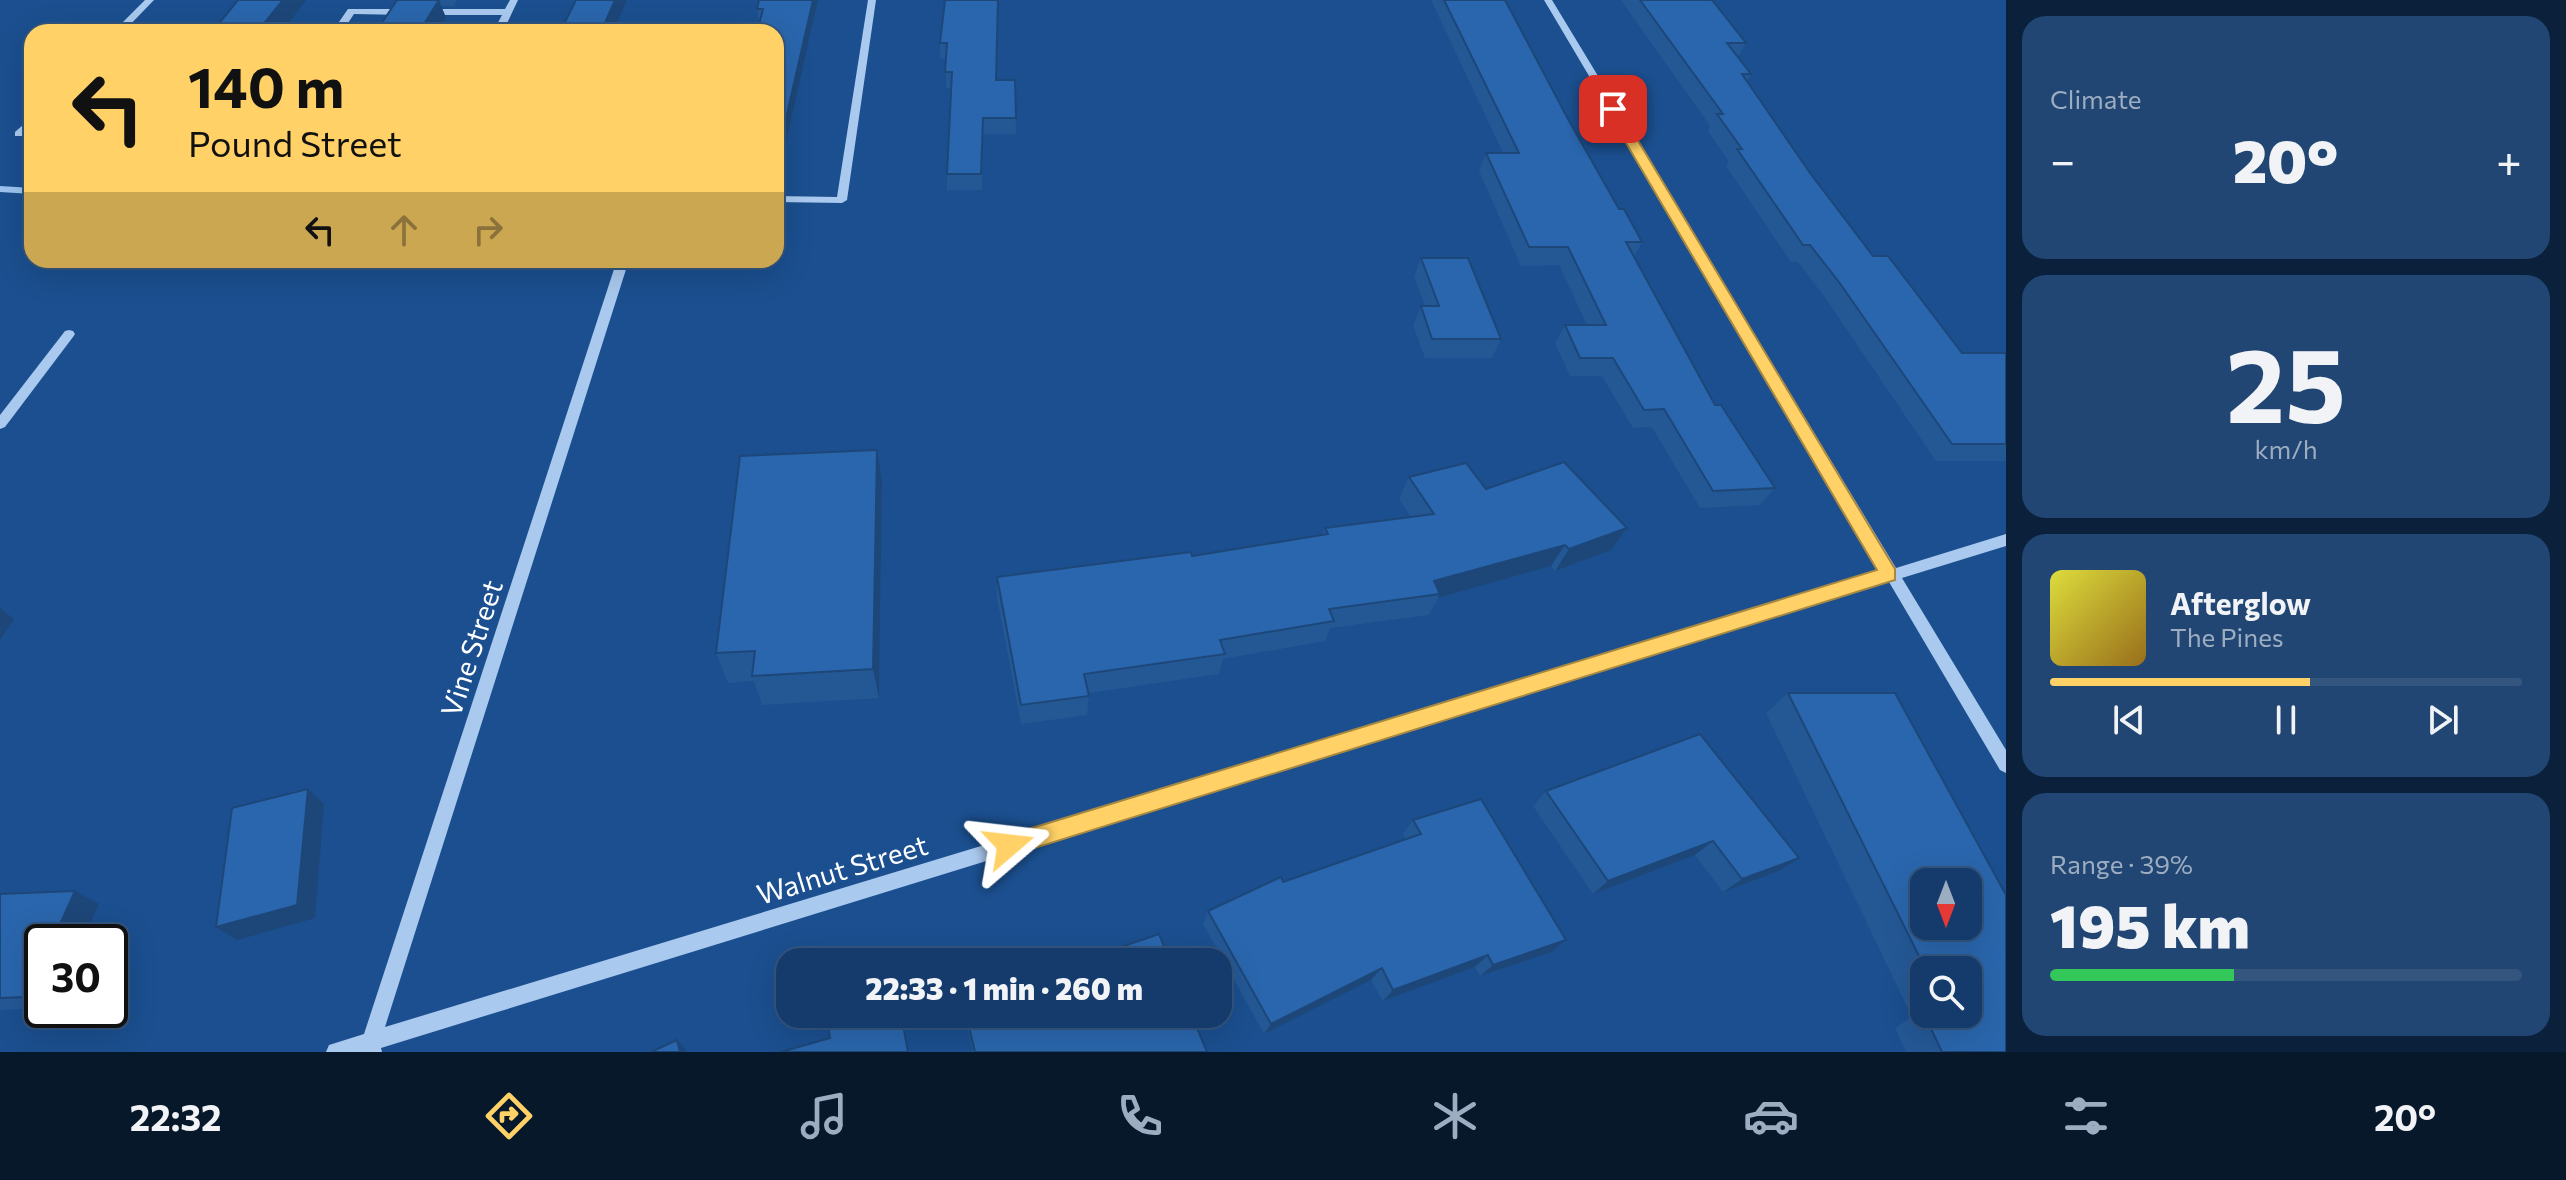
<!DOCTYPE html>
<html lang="en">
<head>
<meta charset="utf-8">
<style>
	:root { --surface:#143b6b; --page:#214673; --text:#f1f3f6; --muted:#9dadc1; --line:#33557e; --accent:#ffd166 }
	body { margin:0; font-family:Commissioner,sans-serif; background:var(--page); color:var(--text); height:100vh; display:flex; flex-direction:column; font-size:30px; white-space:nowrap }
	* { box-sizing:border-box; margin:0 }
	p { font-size:26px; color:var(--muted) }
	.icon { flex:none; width:44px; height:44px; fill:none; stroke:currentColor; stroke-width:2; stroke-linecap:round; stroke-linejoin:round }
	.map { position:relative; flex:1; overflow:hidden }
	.drawer { display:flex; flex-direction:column; gap:16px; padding:16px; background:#0b203b; width:560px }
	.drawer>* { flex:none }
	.guide { position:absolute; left:24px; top:24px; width:760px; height:244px; border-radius:24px; box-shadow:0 8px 32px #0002,0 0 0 2px var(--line); background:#ffd166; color:#111; overflow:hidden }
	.needle { width:52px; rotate:180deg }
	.buttons { position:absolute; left:1910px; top:868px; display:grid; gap:16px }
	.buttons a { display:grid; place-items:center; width:72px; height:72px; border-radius:16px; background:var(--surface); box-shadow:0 8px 32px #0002,0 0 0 2px var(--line); font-size:40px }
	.speed { position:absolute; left:24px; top:924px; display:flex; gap:16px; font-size:40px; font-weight:700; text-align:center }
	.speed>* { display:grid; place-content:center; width:104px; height:104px; border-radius:50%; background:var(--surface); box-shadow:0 8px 32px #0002,0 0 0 2px var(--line); line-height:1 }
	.speed .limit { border:4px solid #111; border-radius:12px; background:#fff; color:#111 }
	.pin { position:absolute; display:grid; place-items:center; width:68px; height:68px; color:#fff; margin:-34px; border-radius:16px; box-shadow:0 4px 12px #0006 }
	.me { position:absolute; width:88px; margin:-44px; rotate:73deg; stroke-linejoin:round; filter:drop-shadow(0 0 6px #0008) }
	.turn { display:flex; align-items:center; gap:28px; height:168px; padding:0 32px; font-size:36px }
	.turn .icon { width:104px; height:104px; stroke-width:2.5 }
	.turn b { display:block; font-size:56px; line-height:68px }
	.lanes { display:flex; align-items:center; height:76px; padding:0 32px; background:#0003; justify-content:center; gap:40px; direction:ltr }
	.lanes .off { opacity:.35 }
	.big { font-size:60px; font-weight:800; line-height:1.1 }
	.drawer .tile { flex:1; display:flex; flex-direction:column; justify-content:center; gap:12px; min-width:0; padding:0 28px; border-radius:24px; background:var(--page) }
	.drawer .dial { align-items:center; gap:0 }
	.dial b { font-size:104px; line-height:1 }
	.song { display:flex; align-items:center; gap:24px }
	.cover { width:96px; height:96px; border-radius:12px; background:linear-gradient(135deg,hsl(60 70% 55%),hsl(40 70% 35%)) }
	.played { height:8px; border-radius:4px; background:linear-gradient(90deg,var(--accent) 55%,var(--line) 55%) }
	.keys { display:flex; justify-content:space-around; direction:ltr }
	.heat { display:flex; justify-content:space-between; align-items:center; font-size:44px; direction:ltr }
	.charge { height:12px; border-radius:6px; background:linear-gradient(90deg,#34c759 39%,var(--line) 0) }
	.trip { position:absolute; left:776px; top:948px; width:456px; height:80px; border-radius:24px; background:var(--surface); box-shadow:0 8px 32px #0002,0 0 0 2px var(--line); font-weight:800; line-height:80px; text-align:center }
	.tab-bar { display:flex; height:128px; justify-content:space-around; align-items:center; background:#08182b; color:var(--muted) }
	.tab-bar .icon { width:56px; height:56px }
	.tab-bar .active { color:var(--accent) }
	.tab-bar b { font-size:36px; color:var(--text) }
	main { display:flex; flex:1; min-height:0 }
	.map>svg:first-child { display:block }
</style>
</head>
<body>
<main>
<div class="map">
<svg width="2006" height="1052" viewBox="0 0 2006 1052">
	<rect width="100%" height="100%" fill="#1b4f8f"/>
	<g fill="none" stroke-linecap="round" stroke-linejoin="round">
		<polygon fill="#9cc4f0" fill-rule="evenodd" points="0,186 32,188 32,194 0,192"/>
		<g fill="#a9c9ee" fill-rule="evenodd">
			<polygon points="145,0 154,0 123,32 113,32"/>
			<polygon points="510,0 518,0 503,32 493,32 502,15 426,15 422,12 426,9 505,9"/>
			<polygon points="868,0 876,0 847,200 842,203 776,202 776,196 837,197"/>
			<polygon points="1544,0 1552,0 1896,568 2006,534 2006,546 1902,578 2006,750 2006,773 2000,770 1889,582 381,1048 382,1052 326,1052 329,1045 364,1034 617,260 629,260 385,1027 1883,572"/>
			<polygon points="348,9 405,9 409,12 405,15 354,14 342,32 332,32"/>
			<polygon points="32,117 32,126 23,136 15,136 15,132"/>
			<polygon points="69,330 73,331 75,334 73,337 5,427 0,429 0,415 65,331"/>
		</g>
	</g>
	<g fill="#245895" fill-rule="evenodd">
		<polygon points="397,0 457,0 454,6 441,6 446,18"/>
		<polygon points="818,0 784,152 776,152 776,32 759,24 757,9"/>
		<polygon points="945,0 996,80 1015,80 1016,134 983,134 982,190 947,190 947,174 951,88 946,88 946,59 940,59 940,43"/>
		<polygon points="1431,0 1505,0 1568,119 1619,209 1642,242 1634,257 1715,405 1775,488 1760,505 1700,508 1652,427 1633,428 1602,376 1570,376 1555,343 1565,325 1587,325 1559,265 1521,266 1479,171 1486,153 1503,153"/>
		<polygon points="1621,0 1712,0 1746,43 1738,57 1751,74 1747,81 1810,173 1873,256 1962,353 2006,353 2006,461 1936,461 1826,299 1798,262 1791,262 1726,166 1729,162 1708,131 1710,126"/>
		<polygon points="1421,258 1501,339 1492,358 1425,358 1413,325 1421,306 1425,306 1414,277"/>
		<polygon points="1409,477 1486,489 1627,528 1611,550 1555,571 1551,566 1438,598 1429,615 1330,628 1325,641 1223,659 1219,674 1089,693 1087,715 1021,724 997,598 997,577 1192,556 1322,535 1325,528 1411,517 1399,499"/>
		<polygon points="882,482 879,698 762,705 754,681 728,683 716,653"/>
		<path d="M1788,693h107l111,202v157h-100l-11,-24 17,-11 -146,-304zM1924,882h44v44h-44zM1924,970h44v44h-44z"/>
		<polygon points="1546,791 1799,858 1779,871 1723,892 1695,855 1593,894 1533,806"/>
		<polygon points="1413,820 1566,940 1552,952 1480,976 1475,967 1383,1001 1371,980 1264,1034 1203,924 1208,911 1283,882 1406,840 1403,834"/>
		<polygon points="0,894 99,904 42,942 42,1008 0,1010"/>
		<polygon points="964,1014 1191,1014 1207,1052 973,1052"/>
	</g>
	<g fill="#1d4779">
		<polygon points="283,0 306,0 282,32 257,32"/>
		<polygon points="439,0 446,18 438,32 419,32"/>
		<polygon points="615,0 627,0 613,32 601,32"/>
		<polygon points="813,0 818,0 784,152 782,136"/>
		<polygon points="877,450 882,482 879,698 873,669"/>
		<polygon points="1627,528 1611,550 1555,571 1569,549"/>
		<polygon points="1565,545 1551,566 1438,598 1440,594 1434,581"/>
		<polygon points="0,608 14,619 0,640"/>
		<polygon points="308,789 324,804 315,918 237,940 216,927"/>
		<polygon points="1713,841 1695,855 1593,894 1608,881"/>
		<polygon points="1799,858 1779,871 1723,892 1742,879"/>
		<polygon points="75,891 99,904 82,942 52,942"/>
		<polygon points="1566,940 1552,952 1480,976 1493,965"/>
		<polygon points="1488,955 1475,967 1383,1001 1393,990"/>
		<polygon points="42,963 42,1003 26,997"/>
		<polygon points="1382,968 1371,980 1264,1034 1271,1024"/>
		<polygon points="677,1040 686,1050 687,1052 680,1052"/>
	</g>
	<g fill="#2a66ad" stroke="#1d4779" stroke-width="2" fill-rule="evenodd">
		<polygon points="238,0 283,0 257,32 212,32"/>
		<polygon points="397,0 439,0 419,32 376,32"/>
		<polygon points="576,0 615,0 601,32 560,32"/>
		<polygon points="759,0 813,0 782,136 776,136 776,32 757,32 763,9 757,9"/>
		<polygon points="945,0 998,0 996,80 1015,80 1016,118 983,118 981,174 947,174 952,72 945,72 947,43 940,43"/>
		<polygon points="1444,0 1505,0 1568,119 1619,209 1624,209 1642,242 1626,242 1715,405 1721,405 1775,488 1713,491 1664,409 1644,410 1613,358 1580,358 1565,325 1606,325 1568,247 1529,247 1486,153 1519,153"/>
		<polygon points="1640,0 1712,0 1746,43 1727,43 1751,74 1742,74 1810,173 1873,256 1888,256 1962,353 2006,353 2006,444 1952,444 1839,282 1810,245 1803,245 1737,149 1742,149 1717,114 1723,114"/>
		<polygon points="1421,258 1468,258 1501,339 1432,339 1421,306 1439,306"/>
		<polygon points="877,450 873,669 752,676 755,651 716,653 740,456"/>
		<polygon points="1564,462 1627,528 1569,549 1565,545 1434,581 1440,594 1329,609 1334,621 1220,640 1225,654 1084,674 1089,696 1021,705 997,577 1191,552 1192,556 1328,534 1325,528 1434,514 1409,477 1466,463 1486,489"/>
		<path d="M1788,693h107l111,202v157h-64l-17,-36 3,-2h40v-44h-42zM1924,882h44v44h-44z"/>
		<polygon points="1700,734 1799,858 1742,879 1713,841 1608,881 1546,791"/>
		<polygon points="308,789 297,905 216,927 232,808"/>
		<polygon points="1481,799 1566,940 1493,965 1488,955 1393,990 1382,968 1271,1024 1208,911 1281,877 1283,882 1421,834 1413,820"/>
		<polygon points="75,891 52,942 42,942 42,963 26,997 0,998 0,894"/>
		<polygon points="1159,934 1170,962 1093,962 1092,957"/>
		<polygon points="874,1014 901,1014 908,1052 781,1052 830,1038 828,1025"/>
		<polygon points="966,1014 1191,1014 1207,1052 975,1052"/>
		<polygon points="677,1040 680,1052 651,1052"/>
	</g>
	<polygon fill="#ffd166" stroke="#a68842" stroke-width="2" points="1608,107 1619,109 1895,569 1895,580 1009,856 1001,853 998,845 1001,838 1009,835 1877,570 1606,109"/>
	<g text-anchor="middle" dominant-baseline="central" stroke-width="8" stroke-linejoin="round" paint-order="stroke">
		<g font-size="28" fill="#fff" stroke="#1b4f8f">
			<text transform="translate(471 648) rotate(-72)">Vine Street</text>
			<text transform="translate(842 869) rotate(-17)">Walnut Street</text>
		</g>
	</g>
</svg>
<div class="buttons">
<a><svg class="needle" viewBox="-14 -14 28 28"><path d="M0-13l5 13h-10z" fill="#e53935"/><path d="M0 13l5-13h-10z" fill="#9dadc1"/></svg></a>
<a><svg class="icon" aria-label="search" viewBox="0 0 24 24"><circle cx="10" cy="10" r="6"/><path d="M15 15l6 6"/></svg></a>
</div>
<div class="speed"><div class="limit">30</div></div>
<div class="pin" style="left:1613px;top:109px;background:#d93025"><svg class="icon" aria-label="arrive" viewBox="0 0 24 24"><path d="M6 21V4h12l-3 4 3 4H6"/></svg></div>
<svg class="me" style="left:1009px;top:845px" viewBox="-20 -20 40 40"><path d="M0-17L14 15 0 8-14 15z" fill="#ffd166" stroke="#fff" stroke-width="4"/></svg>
<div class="trip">22:33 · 1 min · 260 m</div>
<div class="guide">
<div class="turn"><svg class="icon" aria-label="left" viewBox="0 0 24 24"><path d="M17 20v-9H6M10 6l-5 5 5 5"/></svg><div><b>140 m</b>Pound Street</div></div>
<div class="lanes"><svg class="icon" aria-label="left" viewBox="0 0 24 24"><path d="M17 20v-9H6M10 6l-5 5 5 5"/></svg><svg class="icon off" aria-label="ahead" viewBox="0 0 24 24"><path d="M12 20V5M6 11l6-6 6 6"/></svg><svg class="icon off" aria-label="right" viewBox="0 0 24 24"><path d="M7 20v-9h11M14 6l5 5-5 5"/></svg></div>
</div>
</div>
<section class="drawer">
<div class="tile"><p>Climate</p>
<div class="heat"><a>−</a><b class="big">20°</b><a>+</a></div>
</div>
<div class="tile dial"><b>25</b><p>km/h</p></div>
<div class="tile">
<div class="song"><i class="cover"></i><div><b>Afterglow</b><p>The Pines</p></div></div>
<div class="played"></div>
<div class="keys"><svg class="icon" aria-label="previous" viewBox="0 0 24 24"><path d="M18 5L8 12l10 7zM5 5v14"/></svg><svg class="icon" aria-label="pause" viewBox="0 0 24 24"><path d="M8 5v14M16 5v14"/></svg><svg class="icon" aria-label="next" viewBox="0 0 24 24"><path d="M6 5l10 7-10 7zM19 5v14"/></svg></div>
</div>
<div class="tile"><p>Range · 39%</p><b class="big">195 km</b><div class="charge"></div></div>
</section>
</main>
<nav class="tab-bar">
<b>22:32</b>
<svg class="icon active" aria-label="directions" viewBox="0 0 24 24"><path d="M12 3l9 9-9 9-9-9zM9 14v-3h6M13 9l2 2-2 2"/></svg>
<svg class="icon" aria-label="music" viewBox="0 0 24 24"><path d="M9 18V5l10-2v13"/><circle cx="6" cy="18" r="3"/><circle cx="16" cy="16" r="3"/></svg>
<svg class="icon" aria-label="phone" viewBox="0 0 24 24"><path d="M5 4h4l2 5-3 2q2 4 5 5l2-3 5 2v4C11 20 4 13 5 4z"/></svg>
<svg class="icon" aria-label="climate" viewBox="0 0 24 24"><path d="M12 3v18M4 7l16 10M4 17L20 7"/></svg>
<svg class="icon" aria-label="car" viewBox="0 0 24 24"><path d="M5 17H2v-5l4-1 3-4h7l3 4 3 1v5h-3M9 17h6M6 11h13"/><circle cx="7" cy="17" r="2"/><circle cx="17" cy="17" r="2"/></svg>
<svg class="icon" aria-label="filters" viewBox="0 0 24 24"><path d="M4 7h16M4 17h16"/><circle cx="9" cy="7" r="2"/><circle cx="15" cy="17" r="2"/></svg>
<b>20°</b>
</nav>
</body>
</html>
